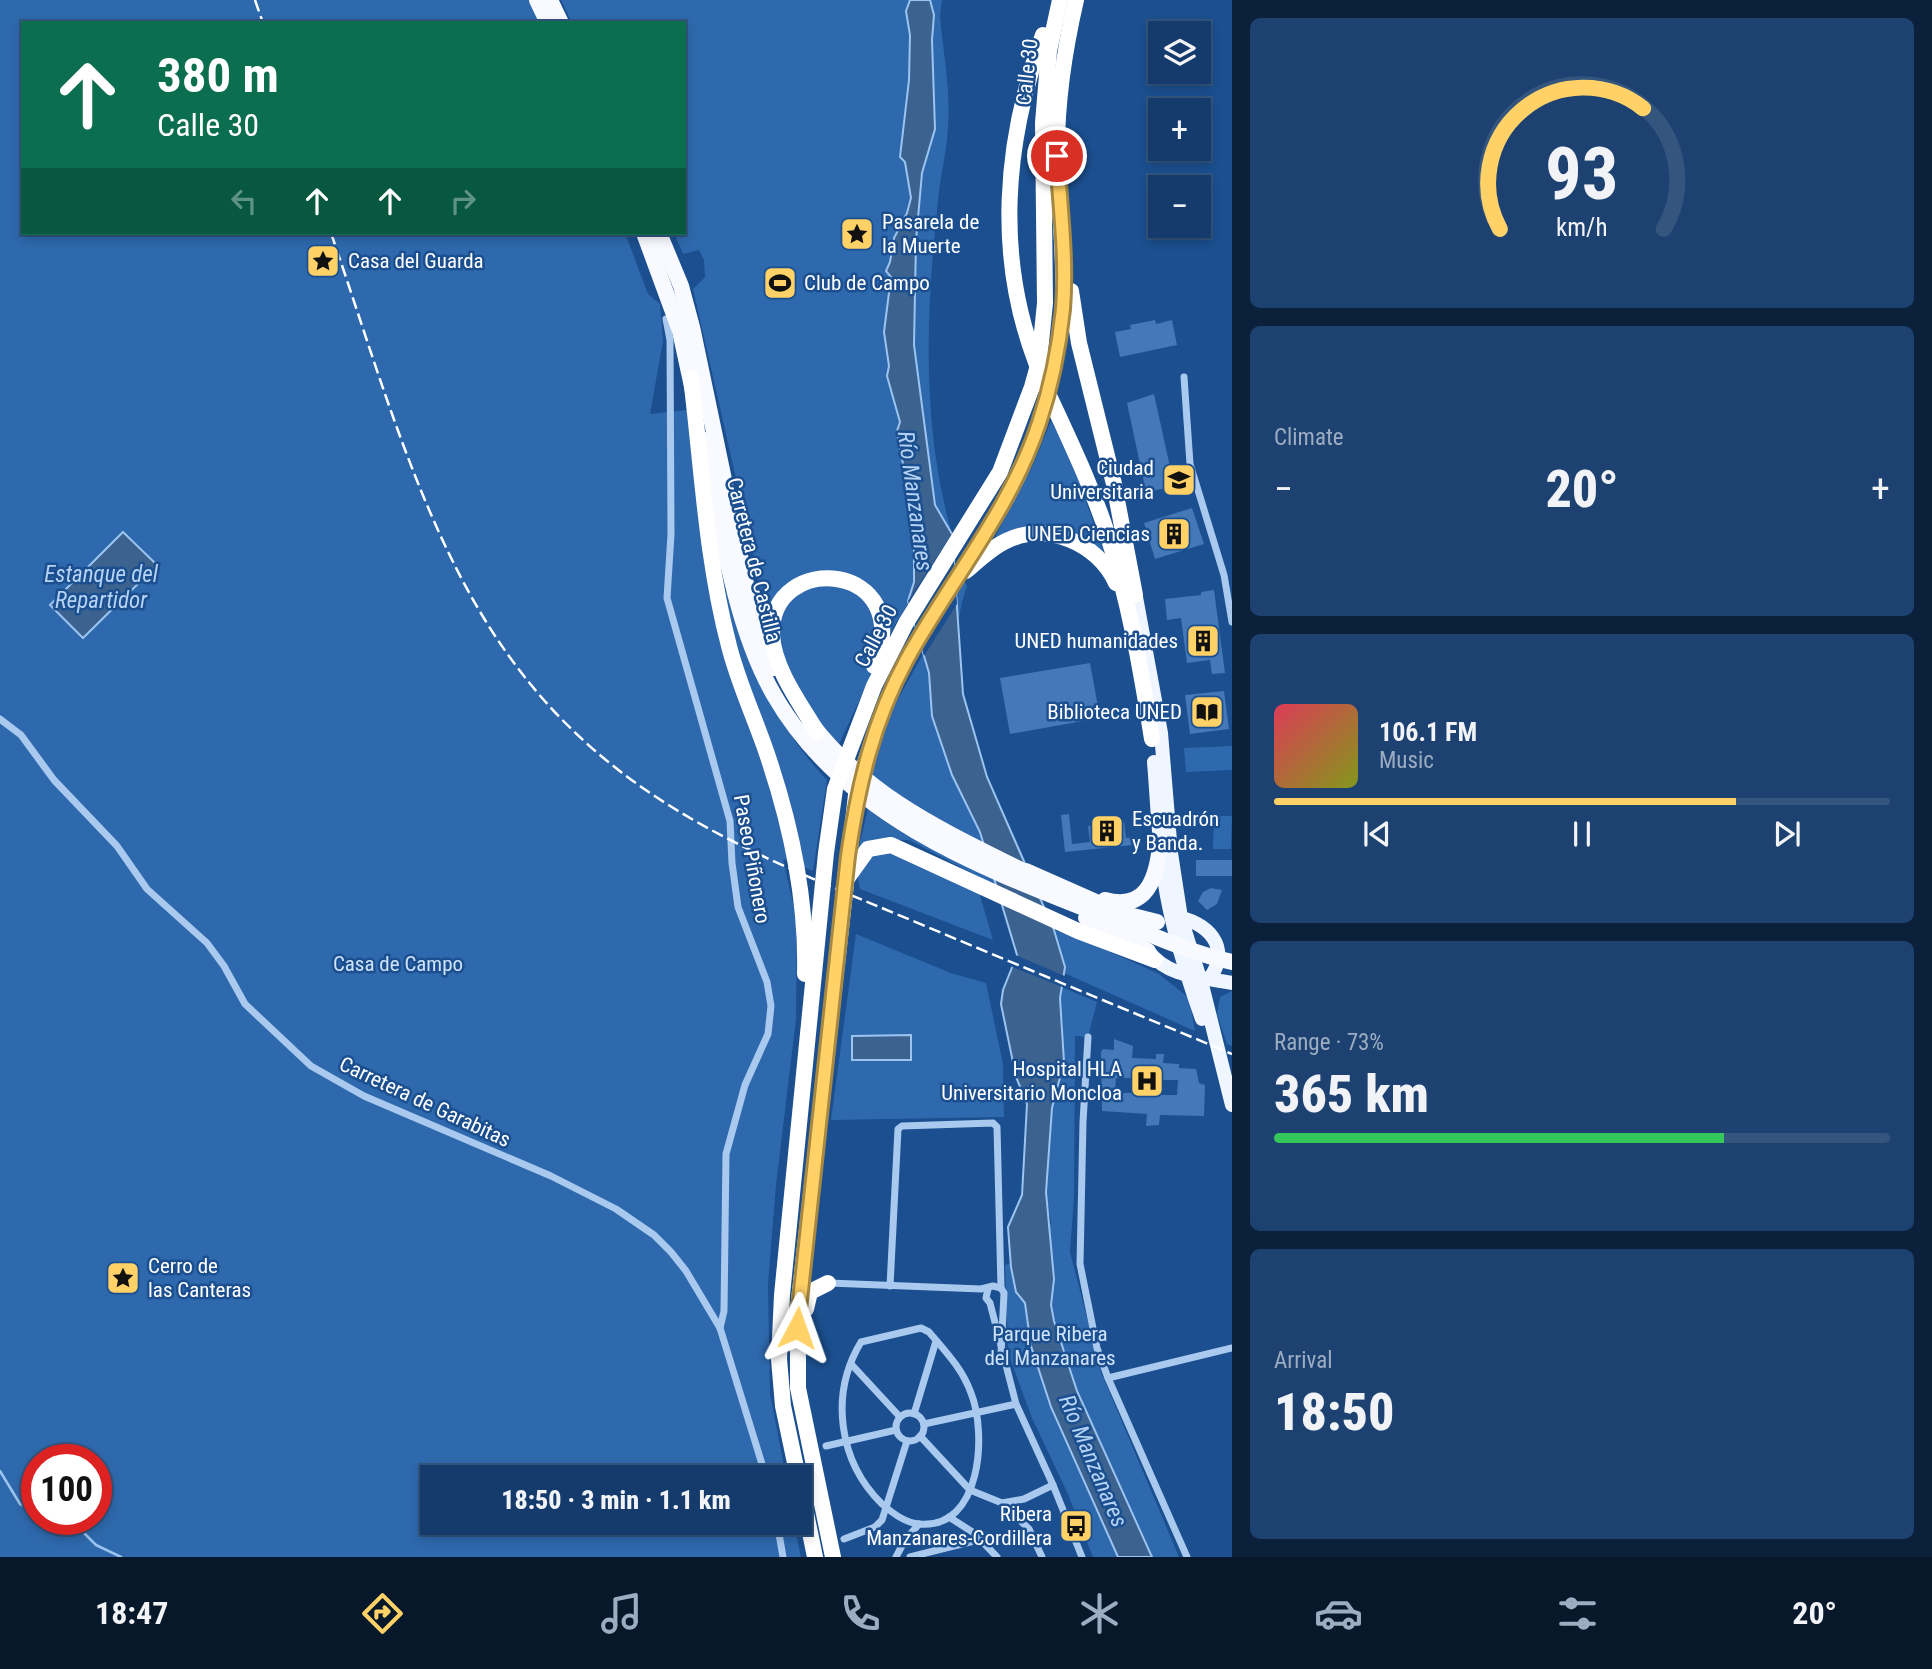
<!DOCTYPE html>
<html lang="en">
<head>
<meta charset="utf-8">
<style>
	:root { --surface:#143b6b; --page:#1d4271; --text:#f1f3f6; --muted:#9dadc1; --line:#33557e; --accent:#ffd166 }
	body { margin:0; font-family:"Roboto Condensed",sans-serif; background:var(--page); color:var(--text); height:100vh; display:flex; flex-direction:column; font-size:26px; white-space:nowrap }
	* { box-sizing:border-box; margin:0 }
	p { font-size:23px; color:var(--muted) }
	.icon { flex:none; width:38px; height:38px; fill:none; stroke:currentColor; stroke-width:2; stroke-linecap:round; stroke-linejoin:round }
	.map { position:relative; flex:1; overflow:hidden }
	.sheet { display:flex; flex-direction:column; gap:18px; padding:18px; background:#0b203b; width:700px }
	.sheet>* { flex:none }
	.guide { position:absolute; left:21px; top:21px; width:665px; height:214px; border-radius:0px; box-shadow:0 4px 10px #0003,0 0 0 2px var(--line); background:#0b6e4f; color:#fff; overflow:hidden }
	.fabs { position:absolute; left:1148px; top:21px; display:grid; gap:14px }
	.fabs a { display:grid; place-items:center; width:63px; height:63px; border-radius:0px; background:var(--surface); box-shadow:0 4px 10px #0003,0 0 0 2px var(--line); font-size:35px }
	.speed { position:absolute; left:21px; top:1444px; display:flex; gap:14px; font-size:35px; font-weight:700; text-align:center }
	.speed>* { display:grid; place-content:center; width:91px; height:91px; border-radius:50%; background:var(--surface); box-shadow:0 4px 10px #0003,0 0 0 2px var(--line); line-height:1 }
	.speed .limit { border:10px solid #d22; background:#fff; color:#111 }
	.pin { position:absolute; display:grid; place-items:center; width:60px; height:60px; color:#fff; margin:-30px; border:4px solid #fff; border-radius:50%; box-shadow:0 2px 7px #0007 }
	.me { position:absolute; width:77px; margin:-38px; rotate:4deg; stroke-linejoin:round; filter:drop-shadow(0 0 5px #0008) }
	.turn { display:flex; align-items:center; gap:24px; height:147px; padding:0 21px; font-size:32px }
	.turn .icon { width:91px; height:91px; stroke-width:2.5 }
	.turn b { display:block; font-size:49px; line-height:60px }
	.lanes { display:flex; align-items:center; height:66px; padding:0 21px; background:#0003; justify-content:center; gap:35px; direction:ltr }
	.lanes .off { opacity:.35 }
	.big { font-size:52px; font-weight:800; line-height:1.1 }
	.sheet .widget { flex:1; display:flex; flex-direction:column; justify-content:center; gap:10px; min-width:0; padding:0 24px; border-radius:10px; background:var(--page) }
	.sheet .dial { align-items:center; gap:0 }
	.dial svg { height:182px; overflow:visible; fill:none; stroke:var(--line); stroke-width:7; stroke-linecap:round; text-anchor:middle }
	.dial text { fill:var(--text); stroke:none }
	.song { display:flex; align-items:center; gap:21px }
	.cover { width:84px; height:84px; border-radius:10px; background:linear-gradient(135deg,hsl(350 70% 55%),hsl(70 70% 35%)) }
	.played { height:7px; border-radius:4px; background:linear-gradient(90deg,var(--accent) 75%,var(--line) 75%) }
	.keys { display:flex; justify-content:space-around; direction:ltr }
	.heat { display:flex; justify-content:space-between; align-items:center; font-size:38px; direction:ltr }
	.charge { height:10px; border-radius:5px; background:linear-gradient(90deg,#34c759 73%,var(--line) 0) }
	.trip { position:absolute; left:420px; top:1465px; width:392px; height:70px; border-radius:0px; background:var(--surface); box-shadow:0 4px 10px #0003,0 0 0 2px var(--line); font-weight:800; line-height:70px; text-align:center }
	.tab-bar { display:flex; height:112px; justify-content:space-around; align-items:center; background:#08182b; color:var(--muted) }
	.tab-bar .icon { width:49px; height:49px }
	.tab-bar .active { color:var(--accent) }
	.tab-bar b { font-size:32px; color:var(--text) }
	main { display:flex; flex:1; min-height:0 }
	.map>svg:first-child { display:block }
</style>
</head>
<body>
<main>
<div class="map">
<svg width="1232" height="1557" viewBox="0 0 1232 1557">
	<rect width="100%" height="100%" fill="#1b4f8f"/>
	<g fill="#2e69ad" fill-rule="evenodd">
		<path d="M0,0h529l10,23h-516v210h602l23,61 12,10 3,37 -13,73 37,-4 27,184 13,-2c20,67 50,136 100,188l-14,91 -30,-12 14,62 -1,98 -20,166 -8,99 2,109 16,84h-354v45l362,1 7,34h-801zM37,1460h59v59h-59z"/>
		<path d="M561,0h381l-2,16c3,36 11,75 8,111 -1,25 -8,49 -10,74 -12,111 -17,224 14,333l-58,92 -56,120 -35,-47 -39,-72 -7,-56 -64,-282 12,-12 -1,-17 -5,-10 -16,4 -9,-21h10v-210h-112z"/>
		<path d="M1051,421l19,35 35,99c-43,-21 -62,-38 -110,-18l38,-72z"/>
		<path d="M964,580l3,6c-33,93 22,193 59,276 -53,-23 -114,-50 -157,-88l18,-55z"/>
		<polygon points="1232,746 1232,770 1186,772 1184,748"/>
		<polygon points="868,809 993,877 996,886 909,840 880,840 858,850"/>
		<polygon points="1214,816 1232,816 1231,849 1213,849"/>
		<polygon points="887,852 907,857 979,892 993,940 860,889 857,874 871,856"/>
		<polygon points="1054,930 1084,940 1159,974 1189,998 1195,1031 1064,973 1065,967"/>
		<polygon points="856,934 951,973 986,983 1003,1064 1004,1117 831,1120"/>
		<polygon points="1061,987 1097,1002 1088,1037 1075,1036 1074,1198 1070,1252 1101,1372 1179,1557 1093,1557 1067,1492 1032,1418 1008,1353 1005,1265 1011,1263 1051,1223 1046,1192 1052,1108 1059,1086 1063,1026 1060,998"/>
		<polygon points="1232,991 1232,1046 1227,1044 1217,1014 1220,997"/>
	</g>
	<g fill="#3c6290" stroke="#9cc4f0" stroke-width="2">
		<polygon points="910,0 930,0 934,15 932,40 935,129 922,173 916,240 914,345 935,505 952,534 963,694 987,777 1054,930 1065,967 1060,998 1064,1062 1052,1108 1046,1192 1054,1279 1051,1305 1054,1321 1077,1391 1152,1557 1118,1557 1051,1407 1031,1346 1025,1303 1016,1292 1011,1267 1008,1227 1022,1195 1027,1104 1016,1077 1001,1004 1003,990 1017,955 980,832 952,775 932,716 929,673 908,601 914,582 914,525 897,431 900,422 887,376 889,366 884,332 891,277 886,271 890,262 894,238 907,213 911,198 905,162 900,157 909,80 910,35 906,11"/>
		<polygon points="123,532 157,565 83,638 50,605"/>
		<polygon points="911,1035 911,1060 852,1060 852,1036"/>
	</g>
	<g fill="#1b4f8f">
		<polygon points="952,534 957,604 924,656 908,601"/>
		<polygon points="1013,954 1067,977 1065,988 1010,966"/>
	</g>
	<g fill="none" stroke-linecap="round" stroke-linejoin="round">
		<g stroke="#9cc4f0" stroke-width="2.5">
			<polyline points="0,1471 20,1504 37,1512"/>
			<polyline points="56,1519 69,1529 83,1532 96,1545 121,1557"/>
		</g>
	</g>
	<g fill="#4478b7" fill-rule="evenodd">
		<polygon points="1155,320 1156,324 1172,320 1177,345 1120,357 1115,332 1131,329 1130,325"/>
		<polygon points="1154,394 1172,476 1165,478 1167,488 1146,492 1127,403"/>
		<polygon points="1192,508 1204,544 1155,559 1144,523"/>
		<polygon points="1214,590 1225,673 1212,674 1210,660 1187,663 1181,618 1167,620 1165,599 1201,595 1201,592"/>
		<polygon points="1090,663 1100,718 1010,734 1000,678"/>
		<polygon points="1224,691 1229,729 1190,734 1185,695"/>
		<polygon points="1069,814 1072,844 1090,842 1088,826 1124,822 1126,838 1142,837 1142,844 1065,852 1061,815"/>
		<rect x="1196" y="860" width="36" height="16"/>
		<polygon points="1211,888 1222,890 1217,904 1207,910 1198,901 1203,892"/>
		<path d="M1114,1039l19,7 -1,12 24,1v-5h8l-1,9 16,1v4l17,1 3,14 6,2 -1,31 -44,-1 -1,10 -13,1 1,-12 -45,-3 -1,-59 2,-3 11,1zM1116,1078h16l-1,15h-16zM1162,1080h16l-1,15h-15z"/>
	</g>
	<g fill="none" stroke-linecap="round" stroke-linejoin="round">
		<g stroke="#a9c9ee" stroke-width="7">
			<polyline points="666,319 670,340 671,534 667,598 730,821 732,863 738,907 767,982 771,1006 768,1034 745,1085 726,1154 724,1311 720,1328 766,1477"/>
			<polyline points="1184,377 1190,464 1224,575 1232,622"/>
			<polyline points="0,719 21,735 54,780 117,846 147,889 207,943 224,966 245,1004 311,1066 364,1096 551,1176 616,1209 654,1235 671,1252 686,1271 720,1328"/>
			<polyline points="1088,1037 1083,1122 1080,1264 1097,1348 1108,1378 1187,1557"/>
			<polyline points="829,1283 981,1289 993,1286 1001,1288"/>
			<polyline points="890,1286 898,1129 902,1126 993,1123 997,1127 1001,1288 1004,1293 1001,1354"/>
			<polyline points="988,1289 986,1298 990,1303 1016,1404 1053,1485 1082,1557"/>
			<path d="M921,1328l8,4c16,19 33,36 42,61 16,40 11,137 -52,131 -14,-1 -27,-11 -37,-20 -43,-42 -53,-109 -21,-162z"/>
			<polyline points="852,1365 900,1417"/>
			<polyline points="1108,1378 1232,1348"/>
			<circle cx="910" cy="1427" r="14"/>
			<polyline points="914,1414 936,1341"/>
			<polyline points="924,1424 1016,1404"/>
			<polyline points="920,1436 970,1490 1002,1503 1029,1529 1042,1557"/>
			<polyline points="826,1446 896,1430"/>
			<polyline points="1002,1503 1024,1499 1053,1485"/>
			<polyline points="949,1517 974,1533 997,1557"/>
			<polyline points="777,1522 783,1557"/>
			<polyline points="844,1539 875,1527 882,1520 907,1441"/>
			<polyline points="896,1557 905,1540 919,1524"/>
			<polyline points="910,1557 982,1539"/>
		</g>
		<g stroke="#f0f6ff" stroke-width="14">
			<polyline points="1136,597 1161,733 1171,853 1181,918 1202,985 1232,1105"/>
			<path d="M1154,762c4,48 5,97 15,144 8,39 20,76 33,113"/>
			<path d="M1175,917c32,4 57,30 35,61"/>
			<path d="M1149,952c20,26 54,25 83,31"/>
		</g>
		<g stroke="#f8faff" stroke-width="16">
			<polyline points="537,0 548,23"/>
			<polyline points="550,0 561,23"/>
			<polyline points="644,233 680,331 693,391"/>
			<polyline points="659,233 681,286 692,327 748,594 757,627 774,668"/>
			<path d="M704,440c16,80 29,184 70,255 71,124 213,175 338,224 40,16 78,34 120,43"/>
			<path d="M810,722c59,78 138,111 223,154"/>
			<polyline points="1026,871 1121,913 1157,922"/>
			<path d="M1105,900c41,11 51,-20 55,-53"/>
			<polyline points="1086,918 1148,951"/>
		</g>
		<g stroke="#fff" stroke-width="16">
			<polyline points="1071,291 1079,343 1114,484 1135,595"/>
			<path d="M1037,365c-42,-108 -33,-222 6,-330"/>
			<path d="M691,378c11,89 15,181 38,268 9,36 25,70 37,105 24,70 41,149 39,223"/>
			<path d="M1046,389c22,48 45,95 61,144 22,67 34,137 45,206"/>
			<path d="M966,571c13,-11 25,-23 40,-30 41,-20 92,2 110,42"/>
			<path d="M817,732c-17,-29 -43,-63 -45,-97 -3,-86 146,-73 102,31"/>
			<polyline points="848,877 868,849 891,845 1078,931 1155,960"/>
			<polyline points="806,1309 810,1292 828,1283"/>
			<polyline points="798,1477 783,1406 779,1359 782,1295 826,853 835,789 874,686 906,623 1000,472 1032,387 1039,362 1045,303 1043,123 1049,51 1060,0"/>
			<polyline points="800,1484 815,1557"/>
			<path d="M833,1557l-35,-169v-79l58,-514c12,-46 27,-91 50,-134 42,-80 108,-152 134,-241 10,-36 21,-76 23,-114 2,-49 -4,-99 -6,-148 -1,-54 7,-106 19,-158"/>
		</g>
		<g stroke="#fff" stroke-width="2.5" stroke-dasharray="12 5" stroke-linecap="butt">
			<polyline points="255,0 263,23"/>
			<path d="M331,233c44,127 84,273 154,387 109,177 259,230 440,306 102,43 205,85 307,128"/>
		</g>
	</g>
	<g fill="none" stroke-linecap="round" stroke-linejoin="round">
		<defs>
			<path id="route" d="M797,1328l51,-472c10,-70 25,-135 59,-197 43,-78 104,-150 132,-236 12,-36 20,-76 24,-114 4,-50 -3,-103 -6,-153"/>
		</defs>
		<use href="#route" stroke="#a68842" stroke-width="18"/>
		<use href="#route" stroke="#ffd166" stroke-width="12"/>
	</g>
	<defs>
		<symbol id="sight-square" viewBox="-11 -11 22 22"><rect x="-9" y="-9" width="18" height="18" rx="4" fill="#ffd166" stroke="#1b4f8f"/><path d="M0-6L1.8-2.2L6-1.7L2.9 1.2L3.7 5.4L0 3.3L-3.7 5.4L-2.9 1.2L-6-1.7L-1.8-2.2Z" fill="#111"/></symbol>
		<symbol id="stadium-square" viewBox="-11 -11 22 22"><rect x="-9" y="-9" width="18" height="18" rx="4" fill="#ffd166" stroke="#1b4f8f"/><path d="M0-5a6.5 5 0 1 0 0 10a6.5 5 0 1 0 0-10ZM-3.5-1.8h7v3.6h-7Z" fill="#111"/></symbol>
		<symbol id="university-square" viewBox="-11 -11 22 22"><rect x="-9" y="-9" width="18" height="18" rx="4" fill="#ffd166" stroke="#1b4f8f"/><path d="M0-5L7-2L0 1L-7-2ZM-4 1L0 2.5L4 1V4Q0 6-4 4Z" fill="#111"/></symbol>
		<symbol id="building-square" viewBox="-11 -11 22 22"><rect x="-9" y="-9" width="18" height="18" rx="4" fill="#ffd166" stroke="#1b4f8f"/><path d="M-4-6H4V6H1V3H-1V6H-4ZM-2.5-4.3h1.7v1.8h-1.7ZM.8-4.3h1.7v1.8H.8ZM-2.5-1h1.7V.8h-1.7ZM.8-1h1.7V.8H.8Z" fill="#111"/></symbol>
		<symbol id="library-square" viewBox="-11 -11 22 22"><rect x="-9" y="-9" width="18" height="18" rx="4" fill="#ffd166" stroke="#1b4f8f"/><path d="M-6-4Q-3-5.5-.7-3.5V5Q-3 3-6 4ZM6-4Q3-5.5 .7-3.5V5Q3 3 6 4Z" fill="#111"/></symbol>
		<symbol id="hospital-square" viewBox="-11 -11 22 22"><rect x="-9" y="-9" width="18" height="18" rx="4" fill="#ffd166" stroke="#1b4f8f"/><path d="M-5-5h3v3.5h4V-5h3V5h-3V1.5h-4V5h-3Z" fill="#111"/></symbol>
		<symbol id="bus-square" viewBox="-11 -11 22 22"><rect x="-9" y="-9" width="18" height="18" rx="4" fill="#ffd166" stroke="#1b4f8f"/><path d="M-5-6H5V4H4V6H2V4H-2V6H-4V4H-5ZM-3.5-4V0h7V-4ZM-3.5 1.2v1.5H-2V1.2ZM2 1.2v1.5H3.5V1.2Z" fill="#111"/></symbol>
	</defs>
	<g fill-rule="evenodd">
		<use href="#sight-square" x="838" y="215" width="38" height="38"/>
		<use href="#sight-square" x="304" y="242" width="38" height="38"/>
		<use href="#stadium-square" x="761" y="264" width="38" height="38"/>
		<use href="#university-square" x="1160" y="461" width="38" height="38"/>
		<use href="#building-square" x="1155" y="515" width="38" height="38"/>
		<use href="#building-square" x="1184" y="622" width="38" height="38"/>
		<use href="#library-square" x="1188" y="693" width="38" height="38"/>
		<use href="#building-square" x="1088" y="812" width="38" height="38"/>
		<use href="#hospital-square" x="1128" y="1062" width="38" height="38"/>
		<use href="#sight-square" x="104" y="1259" width="38" height="38"/>
		<use href="#bus-square" x="1057" y="1507" width="38" height="38"/>
	</g>
	<g text-anchor="middle" dominant-baseline="central" stroke-width="5" stroke-linejoin="round" paint-order="stroke">
		<g font-size="21" fill="#fff" stroke="#1b4f8f">
			<text transform="translate(1027 72) rotate(-84)">Calle 30</text>
			<text transform="translate(754 560) rotate(76)">Carretera de Castilla</text>
			<text transform="translate(876 636) rotate(-62)">Calle 30</text>
			<text transform="translate(752 859) rotate(80)">Paseo Piñonero</text>
			<text transform="translate(425 1102) rotate(25)">Carretera de Garabitas</text>
		</g>
		<g font-size="21" fill="#fff" stroke="#1b4f8f" text-anchor="end">
			<text x="882" y="222" text-anchor="start">Pasarela de<tspan x="882" dy="24">la Muerte</tspan></text>
			<text x="348" y="261" text-anchor="start">Casa del Guarda</text>
			<text x="804" y="283" text-anchor="start">Club de Campo</text>
			<text x="1154" y="468">Ciudad<tspan x="1154" dy="24">Universitaria</tspan></text>
			<text x="1150" y="534">UNED Ciencias</text>
			<text x="1178" y="641">UNED humanidades</text>
			<text x="1182" y="712">Biblioteca UNED</text>
			<text x="1132" y="819" text-anchor="start">Escuadrón<tspan x="1132" dy="24">y Banda.</tspan></text>
			<text x="1122" y="1069">Hospital HLA<tspan x="1122" dy="24">Universitario Moncloa</tspan></text>
			<text x="148" y="1266" text-anchor="start">Cerro de<tspan x="148" dy="24">las Canteras</tspan></text>
			<text x="1052" y="1514">Ribera<tspan x="1052" dy="24">Manzanares-Cordillera</tspan></text>
		</g>
		<g font-size="21" fill="#cfe3fa" stroke="#1b4f8f">
			<text x="398" y="964">Casa de Campo</text>
			<text x="1050" y="1334">Parque Ribera<tspan x="1050" dy="24">del Manzanares</tspan></text>
		</g>
		<g font-size="23" font-style="italic" fill="#b5d3f5" stroke="#1b4f8f">
			<text transform="translate(915 501) rotate(82)">Río Manzanares</text>
			<text x="101" y="574">Estanque del<tspan x="101" dy="26">Repartidor</tspan></text>
			<text transform="translate(1093 1461) rotate(67)">Río Manzanares</text>
		</g>
	</g>
</svg>
<div class="fabs">
<a><svg class="icon" aria-label="layers" viewBox="0 0 24 24"><path d="M12 4l9 5-9 5-9-5zM3 14l9 5 9-5"/></svg></a>
<a>+</a>
<a>−</a>
</div>
<div class="speed"><div class="limit">100</div></div>
<div class="pin" style="left:1057px;top:156px;background:#d93025"><svg class="icon" aria-label="arrive" viewBox="0 0 24 24"><path d="M6 21V4h12l-3 4 3 4H6"/></svg></div>
<svg class="me" style="left:797px;top:1328px" viewBox="-20 -20 40 40"><path d="M0-17L14 15 0 8-14 15z" fill="#ffd166" stroke="#fff" stroke-width="4"/></svg>
<div class="trip">18:50 · 3 min · 1.1 km</div>
<div class="guide">
<div class="turn"><svg class="icon" aria-label="ahead" viewBox="0 0 24 24"><path d="M12 20V5M6 11l6-6 6 6"/></svg><div><b>380 m</b>Calle 30</div></div>
<div class="lanes"><svg class="icon off" aria-label="left" viewBox="0 0 24 24"><path d="M17 20v-9H6M10 6l-5 5 5 5"/></svg><svg class="icon" aria-label="ahead" viewBox="0 0 24 24"><path d="M12 20V5M6 11l6-6 6 6"/></svg><svg class="icon" aria-label="ahead" viewBox="0 0 24 24"><path d="M12 20V5M6 11l6-6 6 6"/></svg><svg class="icon off" aria-label="right" viewBox="0 0 24 24"><path d="M7 20v-9h11M14 6l5 5-5 5"/></svg></div>
</div>
</div>
<section class="sheet">
<div class="widget dial"><svg viewBox="0 0 100 80">
<path d="M14 69A42 42 0 1 1 86 69"/>
<path d="M14 69A42 42 0 0 1 77 16" stroke="#ffd166"/>
<text x="50" y="56" font-size="32" font-weight="700">93</text>
<text x="50" y="72" font-size="11">km/h</text>
</svg></div>
<div class="widget"><p>Climate</p>
<div class="heat"><a>−</a><b class="big">20°</b><a>+</a></div>
</div>
<div class="widget">
<div class="song"><i class="cover"></i><div><b>106.1 FM</b><p>Music</p></div></div>
<div class="played"></div>
<div class="keys"><svg class="icon" aria-label="previous" viewBox="0 0 24 24"><path d="M18 5L8 12l10 7zM5 5v14"/></svg><svg class="icon" aria-label="pause" viewBox="0 0 24 24"><path d="M8 5v14M16 5v14"/></svg><svg class="icon" aria-label="next" viewBox="0 0 24 24"><path d="M6 5l10 7-10 7zM19 5v14"/></svg></div>
</div>
<div class="widget"><p>Range · 73%</p><b class="big">365 km</b><div class="charge"></div></div>
<div class="widget"><p>Arrival</p><b class="big">18:50</b></div>
</section>
</main>
<nav class="tab-bar">
<b>18:47</b>
<svg class="icon active" aria-label="directions" viewBox="0 0 24 24"><path d="M12 3l9 9-9 9-9-9zM9 14v-3h6M13 9l2 2-2 2"/></svg>
<svg class="icon" aria-label="music" viewBox="0 0 24 24"><path d="M9 18V5l10-2v13"/><circle cx="6" cy="18" r="3"/><circle cx="16" cy="16" r="3"/></svg>
<svg class="icon" aria-label="phone" viewBox="0 0 24 24"><path d="M5 4h4l2 5-3 2q2 4 5 5l2-3 5 2v4C11 20 4 13 5 4z"/></svg>
<svg class="icon" aria-label="climate" viewBox="0 0 24 24"><path d="M12 3v18M4 7l16 10M4 17L20 7"/></svg>
<svg class="icon" aria-label="car" viewBox="0 0 24 24"><path d="M5 17H2v-5l4-1 3-4h7l3 4 3 1v5h-3M9 17h6M6 11h13"/><circle cx="7" cy="17" r="2"/><circle cx="17" cy="17" r="2"/></svg>
<svg class="icon" aria-label="filters" viewBox="0 0 24 24"><path d="M4 7h16M4 17h16"/><circle cx="9" cy="7" r="2"/><circle cx="15" cy="17" r="2"/></svg>
<b>20°</b>
</nav>
</body>
</html>
